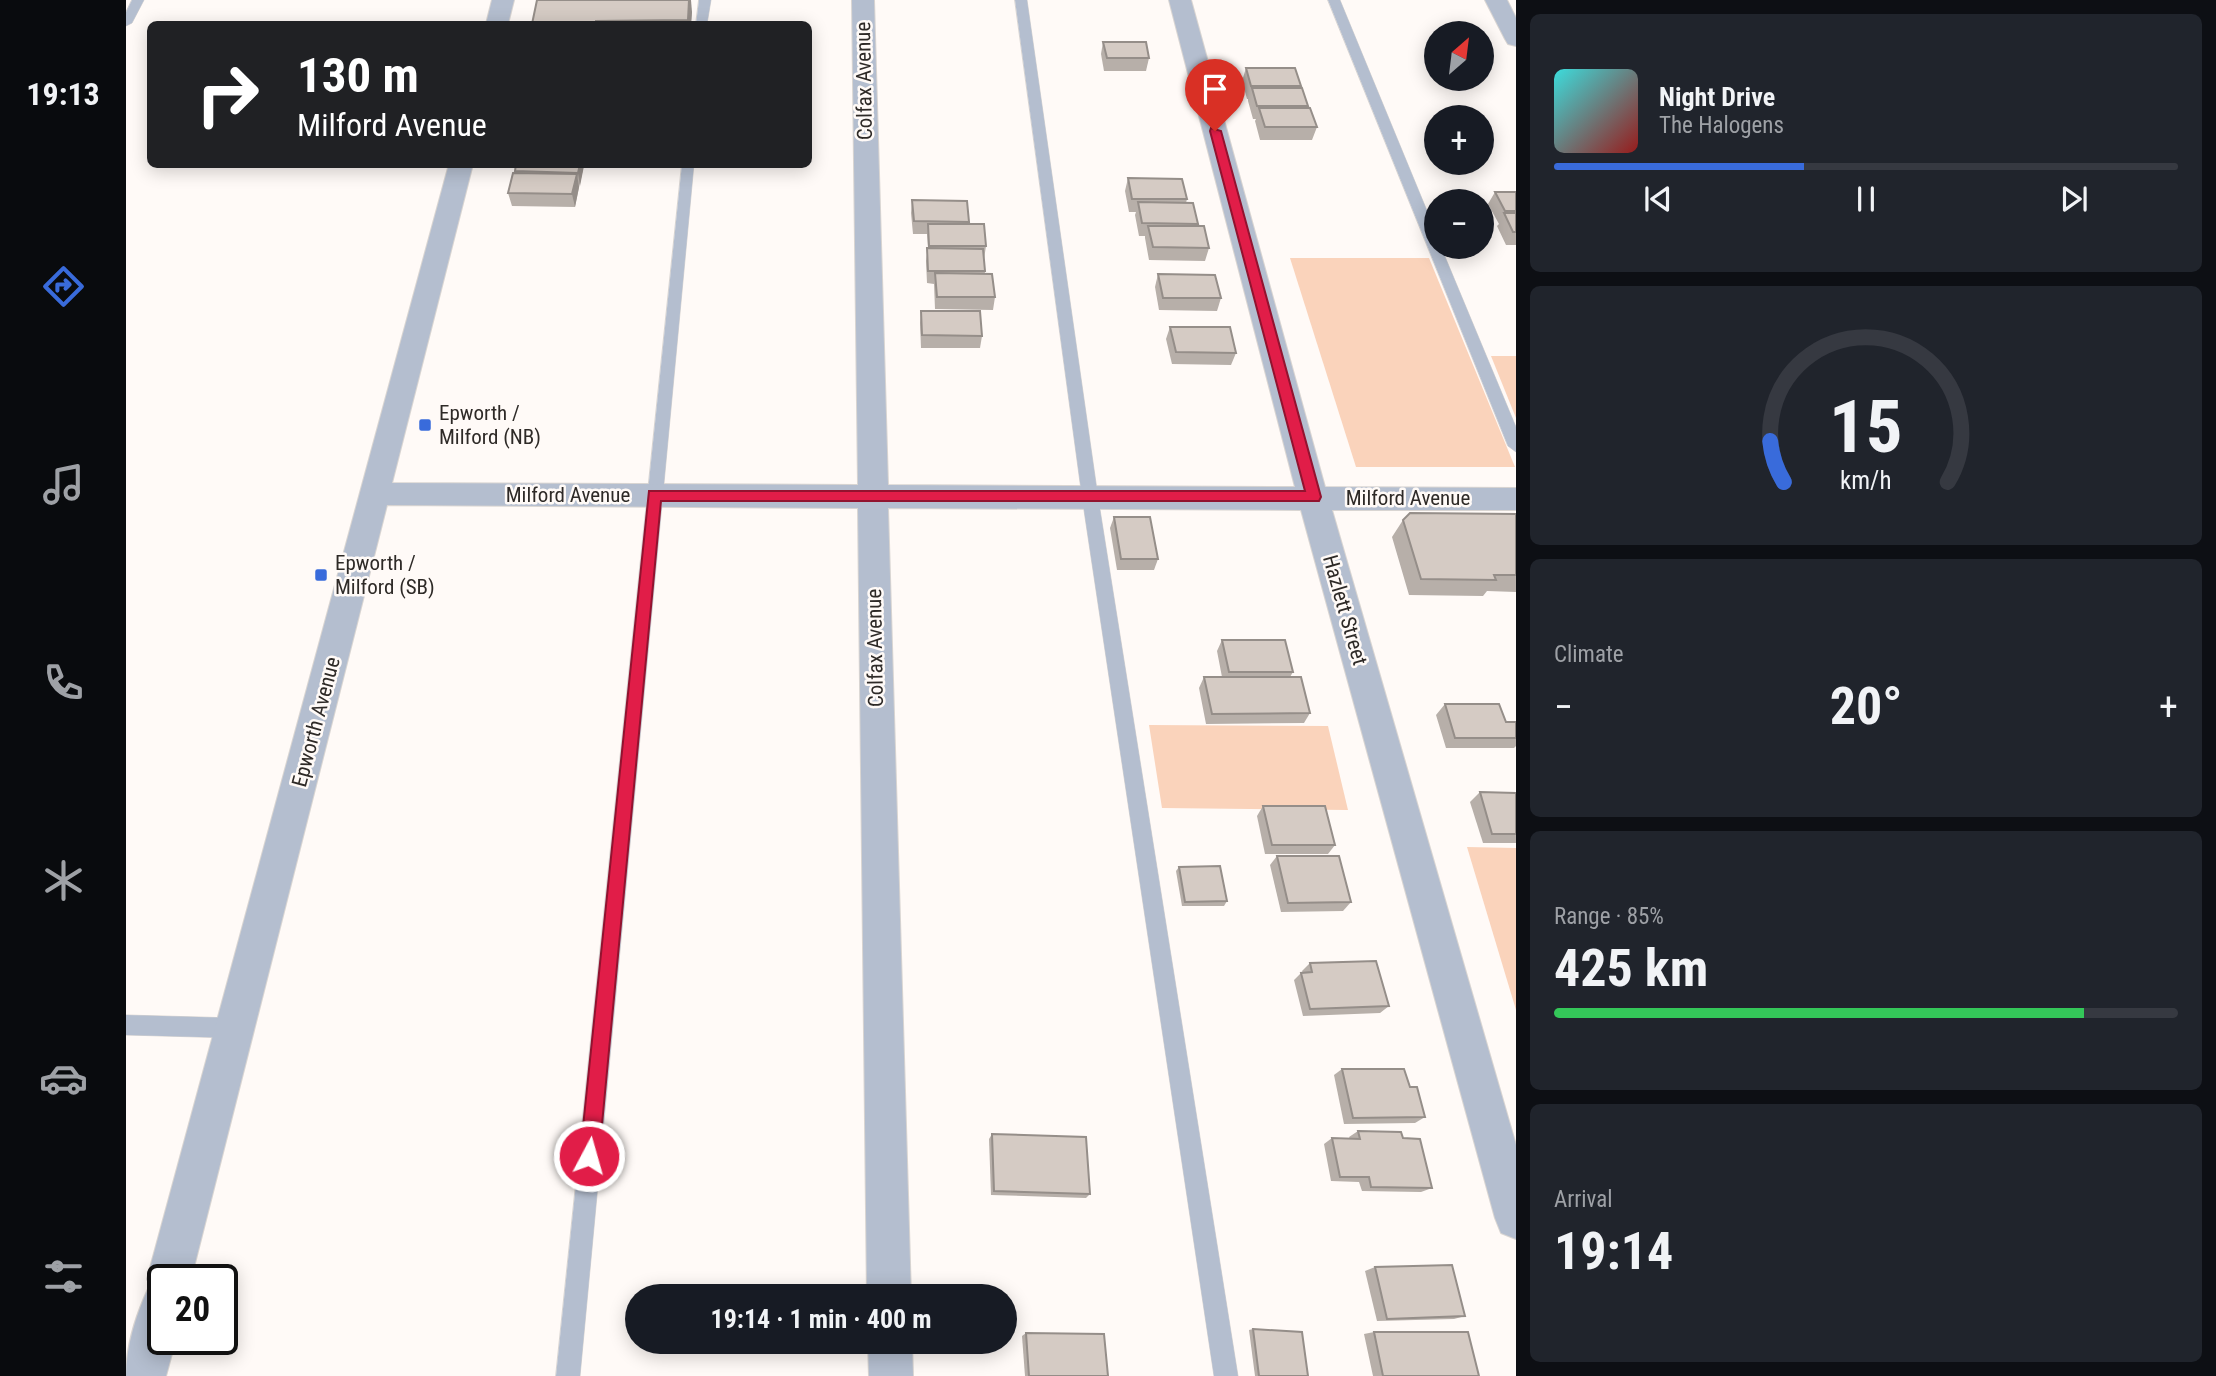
<!DOCTYPE html>
<html lang="en">
<head>
<meta charset="utf-8">
<style>
	:root { --surface:#171b24; --page:#20242c; --text:#f1f3f6; --muted:#9ea1a6; --line:#363941; --accent:#396bdb }
	body { margin:0; font-family:"Roboto Condensed",sans-serif; background:var(--page); color:var(--text); height:100vh; display:flex; flex-direction:column; font-size:26px; white-space:nowrap }
	* { box-sizing:border-box; margin:0 }
	p { font-size:23px; color:var(--muted) }
	.icon { flex:none; width:38px; height:38px; fill:none; stroke:currentColor; stroke-width:2; stroke-linecap:round; stroke-linejoin:round }
	.map { position:relative; flex:1; overflow:hidden }
	.side { display:flex; flex-direction:column; gap:14px; padding:14px; background:#0d0f14; width:700px }
	.side>* { flex:none }
	.banner { position:absolute; left:21px; top:21px; width:665px; height:147px; border-radius:10px; box-shadow:0 4px 18px #0003; background:#202124; color:#fff; overflow:hidden }
	.needle { width:46px; rotate:28deg }
	.buttons { position:absolute; left:1298px; top:21px; display:grid; gap:14px }
	.buttons a { display:grid; place-items:center; width:70px; height:70px; border-radius:50%; background:var(--surface); box-shadow:0 4px 18px #0003; font-size:35px }
	.speed { position:absolute; left:21px; top:1264px; display:flex; gap:14px; font-size:35px; font-weight:700; text-align:center }
	.speed>* { display:grid; place-content:center; width:91px; height:91px; border-radius:50%; background:var(--surface); box-shadow:0 4px 18px #0003; line-height:1 }
	.speed .limit { border:4px solid #111; border-radius:10px; background:#fff; color:#111 }
	.pin { position:absolute; display:grid; place-items:center; width:60px; height:60px; color:#fff; margin:-72px -30px; border-radius:50% 50% 50% 0; rotate:-45deg; box-shadow:0 0 7px #0007 }
	.pin .icon { rotate:45deg }
	.me { position:absolute; width:77px; margin:-38px; rotate:6deg; stroke-linejoin:round; filter:drop-shadow(0 0 5px #0008) }
	.turn { display:flex; align-items:center; gap:24px; height:147px; padding:0 35px; font-size:32px }
	.turn .icon { width:91px; height:91px; stroke-width:2.5 }
	.turn b { display:block; font-size:49px; line-height:60px }
	.big { font-size:52px; font-weight:700; line-height:1.1 }
	.side .widget { flex:1; display:flex; flex-direction:column; justify-content:center; gap:10px; min-width:0; padding:0 24px; border-radius:10px; background:var(--page) }
	.side .dial { align-items:center; gap:0 }
	.dial svg { height:182px; overflow:visible; fill:none; stroke:var(--line); stroke-width:7; stroke-linecap:round; text-anchor:middle }
	.dial text { fill:var(--text); stroke:none }
	.song { display:flex; align-items:center; gap:21px }
	.cover { width:84px; height:84px; border-radius:10px; background:linear-gradient(135deg,hsl(180 70% 55%),hsl(0 70% 35%)) }
	.played { height:7px; border-radius:4px; background:linear-gradient(90deg,var(--accent) 40%,var(--line) 40%) }
	.keys { display:flex; justify-content:space-around; direction:ltr }
	.heat { display:flex; justify-content:space-between; align-items:center; font-size:38px; direction:ltr }
	.charge { height:10px; border-radius:5px; background:linear-gradient(90deg,#34c759 85%,var(--line) 0) }
	.trip { position:absolute; left:499px; top:1284px; width:392px; height:70px; border-radius:35px; background:var(--surface); box-shadow:0 4px 18px #0003; font-weight:700; line-height:70px; text-align:center }
	main { display:flex; flex:1; min-height:0 }
	.menu { display:flex; flex-direction:column; width:126px; justify-content:space-around; align-items:center; background:#090b0e; color:var(--muted) }
	.menu .icon { width:49px; height:49px }
	.menu .active { color:var(--accent) }
	.menu b { font-size:32px; color:var(--text) }
	.map>svg:first-child { display:block }
</style>
</head>
<body>
<main>
<nav class="menu">
<b>19:13</b>
<svg class="icon active" aria-label="directions" viewBox="0 0 24 24"><path d="M12 3l9 9-9 9-9-9zM9 14v-3h6M13 9l2 2-2 2"/></svg>
<svg class="icon" aria-label="music" viewBox="0 0 24 24"><path d="M9 18V5l10-2v13"/><circle cx="6" cy="18" r="3"/><circle cx="16" cy="16" r="3"/></svg>
<svg class="icon" aria-label="phone" viewBox="0 0 24 24"><path d="M5 4h4l2 5-3 2q2 4 5 5l2-3 5 2v4C11 20 4 13 5 4z"/></svg>
<svg class="icon" aria-label="climate" viewBox="0 0 24 24"><path d="M12 3v18M4 7l16 10M4 17L20 7"/></svg>
<svg class="icon" aria-label="car" viewBox="0 0 24 24"><path d="M5 17H2v-5l4-1 3-4h7l3 4 3 1v5h-3M9 17h6M6 11h13"/><circle cx="7" cy="17" r="2"/><circle cx="17" cy="17" r="2"/></svg>
<svg class="icon" aria-label="filters" viewBox="0 0 24 24"><path d="M4 7h16M4 17h16"/><circle cx="9" cy="7" r="2"/><circle cx="15" cy="17" r="2"/></svg>
</nav>
<div class="map">
<svg width="1390" height="1376" viewBox="0 0 1390 1376">
	<rect width="100%" height="100%" fill="#fffaf7"/>
	<g fill="#fad3bb">
		<polygon points="1164,258 1303,258 1389,467 1230,467"/>
		<polygon points="1365,356 1390,356 1390,418"/>
		<polygon points="1023,725 1202,726 1222,810 1036,808"/>
		<polygon points="1341,847 1390,848 1390,1010"/>
	</g>
	<g fill="none" stroke-linecap="round" stroke-linejoin="round">
		<defs>
			<g id="service">
				<polygon points="6,0 18,0 6,23 0,26 0,12"/>
				<polygon points="573,0 585,0 581,24 570,24"/>
				<polygon points="889,0 901,0 972,497 1112,1376 1088,1376 956,497"/>
				<polygon points="1202,0 1214,0 1311,235 1311,247 1315,247 1390,427 1390,452 1382,446"/>
				<polygon points="556,164 568,164 454,1376 430,1376"/>
				<polygon points="0,1015 109,1018 116,1021 119,1028 116,1035 109,1038 0,1035"/>
			</g>
			<g id="minor">
				<polygon points="366,0 388,0 382,24 360,24"/>
				<path d="M726,0h22l14,485 407,2 -126,-487h22l134,487 191,1v22h-184l184,635v94l-15,-6 -6,-15 -194,-708 -413,-2 23,789h-44l-9,-789 -471,-3 -196,774h-28v60h13l-10,37h-40c0,-29 10,-61 22,-87l3,-2 -4,-8 302,-1115h24l-81,319 466,2z"/>
				<polygon points="1359,0 1381,0 1390,18 1390,46 1382,44 1379,39"/>
				<polygon points="742,1342 786,1342 787,1376 743,1376"/>
			</g>
		</defs>
		<use href="#service" stroke="#d9d5d2" stroke-width="1"/>
		<use href="#minor" stroke="#d9d5d2" stroke-width="2"/>
		<use href="#service" fill="#b4becf" fill-rule="evenodd"/>
		<use href="#minor" fill="#b4becf" fill-rule="evenodd"/>
	</g>
	<g fill="#b7afa9">
		<polygon points="566,12 565,24 406,24"/>
		<polygon points="977,42 1023,58 1020,71 978,71 975,54"/>
		<polygon points="1120,68 1175,86 1174,88 1182,106 1181,108 1191,127 1186,140 1134,140 1129,121 1130,119 1127,119 1122,101 1122,99 1121,99 1116,81"/>
		<polygon points="390,164 458,164 449,207 386,206 382,193 389,173"/>
		<polygon points="1002,178 1061,199 1060,203 1072,224 1071,226 1083,248 1079,261 1023,260 1019,238 1019,236 1013,236 1009,215 1010,212 1003,212 999,191"/>
		<polygon points="1369,192 1390,192 1390,245 1380,245 1371,226 1373,224 1362,204"/>
		<polygon points="786,200 843,222 842,224 860,246 858,259 859,274 869,297 867,310 809,309 808,284 801,283 800,261 802,248 801,234 787,234 785,213"/>
		<polygon points="1032,274 1095,298 1091,311 1033,310 1029,287"/>
		<polygon points="795,311 856,336 854,348 795,348 794,323"/>
		<polygon points="1044,327 1110,353 1105,365 1046,364 1040,339"/>
		<polygon points="1390,514 1390,592 1361,591 1357,596 1283,595 1266,537 1277,520"/>
		<polygon points="988,517 1032,559 1028,570 991,570 984,528"/>
		<polygon points="1096,640 1167,672 1164,677 1184,713 1178,723 1080,724 1073,688 1078,677 1096,677 1091,651"/>
		<polygon points="1319,704 1380,722 1390,722 1390,746 1388,748 1320,748 1310,715"/>
		<polygon points="1354,792 1390,793 1390,843 1357,843 1344,802"/>
		<polygon points="1137,806 1209,845 1202,854 1139,854 1131,816"/>
		<polygon points="1151,856 1225,902 1217,911 1155,912 1144,865"/>
		<polygon points="1053,867 1101,901 1098,906 1056,906 1050,871"/>
		<polygon points="1184,963 1263,1006 1254,1013 1177,1016 1168,980 1175,973 1177,973 1176,971"/>
		<polygon points="1216,1069 1284,1087 1299,1117 1289,1123 1218,1124 1208,1075"/>
		<polygon points="1232,1131 1306,1188 1295,1192 1236,1191 1233,1182 1205,1181 1198,1144 1206,1138 1224,1139 1223,1137"/>
		<polygon points="866,1134 964,1194 960,1198 865,1195 863,1139"/>
		<polygon points="1249,1267 1339,1316 1328,1319 1251,1321 1239,1271"/>
		<polygon points="1127,1329 1182,1376 1129,1376 1123,1330"/>
		<polygon points="1248,1332 1353,1376 1247,1376 1238,1334"/>
		<polygon points="900,1333 982,1376 899,1376 896,1336"/>
	</g>
	<g fill="#958e89">
		<polygon points="563,0 565,0 566,12 565,24 562,24"/>
		<polygon points="454,164 458,164 458,166 454,186 452,173"/>
		<polygon points="451,174 453,187 449,207 446,194"/>
	</g>
	<g fill="#d5cbc4" stroke="#958e89" stroke-width="2">
		<polygon points="411,0 563,0 562,20 470,21 470,24 406,24"/>
		<polygon points="977,42 1020,42 1023,58 981,58"/>
		<polygon points="1120,68 1169,68 1175,86 1125,86"/>
		<polygon points="1126,88 1176,88 1182,106 1131,106"/>
		<polygon points="1133,108 1184,108 1191,127 1139,127"/>
		<polygon points="390,164 454,164 452,173 389,171"/>
		<polygon points="387,173 451,174 446,194 382,193"/>
		<polygon points="1002,178 1056,179 1061,199 1006,199"/>
		<polygon points="1369,192 1390,192 1390,211 1379,211"/>
		<polygon points="786,200 841,201 843,222 788,221"/>
		<polygon points="1012,202 1067,203 1072,224 1016,223"/>
		<polygon points="1378,213 1390,213 1390,232 1387,232"/>
		<polygon points="802,224 858,224 860,246 803,246"/>
		<polygon points="1022,226 1078,226 1083,248 1027,247"/>
		<polygon points="801,248 857,249 859,271 802,271"/>
		<polygon points="809,273 866,274 869,297 811,297"/>
		<polygon points="1032,274 1089,275 1095,298 1037,298"/>
		<polygon points="795,311 854,311 856,336 796,335"/>
		<polygon points="1044,327 1104,327 1110,353 1050,352"/>
		<polygon points="1284,513 1390,514 1390,575 1368,575 1370,580 1295,579 1277,520"/>
		<polygon points="988,517 1024,517 1032,559 995,559"/>
		<polygon points="1096,640 1159,640 1167,672 1103,672"/>
		<polygon points="1078,677 1175,677 1184,713 1086,714"/>
		<polygon points="1319,704 1373,704 1380,722 1390,722 1390,738 1329,738"/>
		<polygon points="1354,792 1390,793 1390,834 1366,834"/>
		<polygon points="1137,806 1199,806 1209,845 1146,845"/>
		<polygon points="1151,856 1213,856 1225,902 1162,903"/>
		<polygon points="1094,866 1101,901 1059,902 1053,867"/>
		<polygon points="1250,961 1263,1006 1184,1009 1175,973 1186,972 1184,963"/>
		<polygon points="1216,1069 1278,1069 1284,1087 1291,1087 1299,1117 1227,1118"/>
		<polygon points="1232,1131 1275,1132 1277,1138 1294,1139 1306,1188 1245,1187 1243,1177 1214,1177 1206,1138 1234,1139"/>
		<polygon points="866,1134 960,1137 964,1194 868,1191"/>
		<polygon points="1326,1265 1339,1316 1261,1319 1249,1267"/>
		<polygon points="1127,1329 1176,1332 1182,1376 1133,1376"/>
		<polygon points="1248,1332 1342,1332 1353,1376 1257,1376"/>
		<polygon points="900,1333 978,1334 982,1376 903,1376"/>
	</g>
	<polygon fill="#e11d48" stroke="#92132f" stroke-width="2" points="1085,128 1095,131 1195,497 1193,501 535,501 473,1156 470,1163 463,1166 456,1163 454,1156 523,491 1179,491 1084,131"/>
	<g fill="#396bdb" stroke="#fffaf7" stroke-width="2.5">
		<rect x="292" y="418" width="14" height="14" rx="3.5"/>
		<rect x="188" y="568" width="14" height="14" rx="3.5"/>
	</g>
	<g text-anchor="middle" dominant-baseline="central" stroke-width="5" stroke-linejoin="round" paint-order="stroke">
		<g font-size="21" fill="#2e2a27" stroke="#fffaf7">
			<text transform="translate(738 81) rotate(-91)">Colfax Avenue</text>
			<text x="442" y="495">Milford Avenue</text>
			<text x="1282" y="498">Milford Avenue</text>
			<text transform="translate(1219 610) rotate(74)">Hazlett Street</text>
			<text transform="translate(749 648) rotate(-91)">Colfax Avenue</text>
			<text transform="translate(190 722) rotate(-75)">Epworth Avenue</text>
		</g>
		<g font-size="21" fill="#2e2a27" stroke="#fffaf7" text-anchor="start">
			<text x="313" y="413">Epworth /<tspan x="313" dy="24">Milford (NB)</tspan></text>
			<text x="209" y="563">Epworth /<tspan x="209" dy="24">Milford (SB)</tspan></text>
		</g>
	</g>
</svg>
<div class="buttons">
<a><svg class="needle" viewBox="-14 -14 28 28"><path d="M0-13l5 13h-10z" fill="#e53935"/><path d="M0 13l5-13h-10z" fill="#9ea1a6"/></svg></a>
<a>+</a>
<a>−</a>
</div>
<div class="speed"><div class="limit">20</div></div>
<div class="pin" style="left:1089px;top:131px;background:#d93025"><svg class="icon" aria-label="arrive" viewBox="0 0 24 24"><path d="M6 21V4h12l-3 4 3 4H6"/></svg></div>
<svg class="me" style="left:463px;top:1156px" viewBox="-20 -20 40 40"><circle r="17" fill="#e11d48" stroke="#fff" stroke-width="3"/><path d="M0-11L8 9 0 5-8 9z" fill="#fff"/></svg>
<div class="trip">19:14 · 1 min · 400 m</div>
<div class="banner">
<div class="turn"><svg class="icon" aria-label="right" viewBox="0 0 24 24"><path d="M7 20v-9h11M14 6l5 5-5 5"/></svg><div><b>130 m</b>Milford Avenue</div></div>
</div>
</div>
<section class="side">
<div class="widget">
<div class="song"><i class="cover"></i><div><b>Night Drive</b><p>The Halogens</p></div></div>
<div class="played"></div>
<div class="keys"><svg class="icon" aria-label="previous" viewBox="0 0 24 24"><path d="M18 5L8 12l10 7zM5 5v14"/></svg><svg class="icon" aria-label="pause" viewBox="0 0 24 24"><path d="M8 5v14M16 5v14"/></svg><svg class="icon" aria-label="next" viewBox="0 0 24 24"><path d="M6 5l10 7-10 7zM19 5v14"/></svg></div>
</div>
<div class="widget dial"><svg viewBox="0 0 100 80">
<path d="M14 69A42 42 0 1 1 86 69"/>
<path d="M14 69A42 42 0 0 1 8 51" stroke="#396bdb"/>
<text x="50" y="56" font-size="32" font-weight="700">15</text>
<text x="50" y="72" font-size="11">km/h</text>
</svg></div>
<div class="widget"><p>Climate</p>
<div class="heat"><a>−</a><b class="big">20°</b><a>+</a></div>
</div>
<div class="widget"><p>Range · 85%</p><b class="big">425 km</b><div class="charge"></div></div>
<div class="widget"><p>Arrival</p><b class="big">19:14</b></div>
</section>
</main>
</body>
</html>
